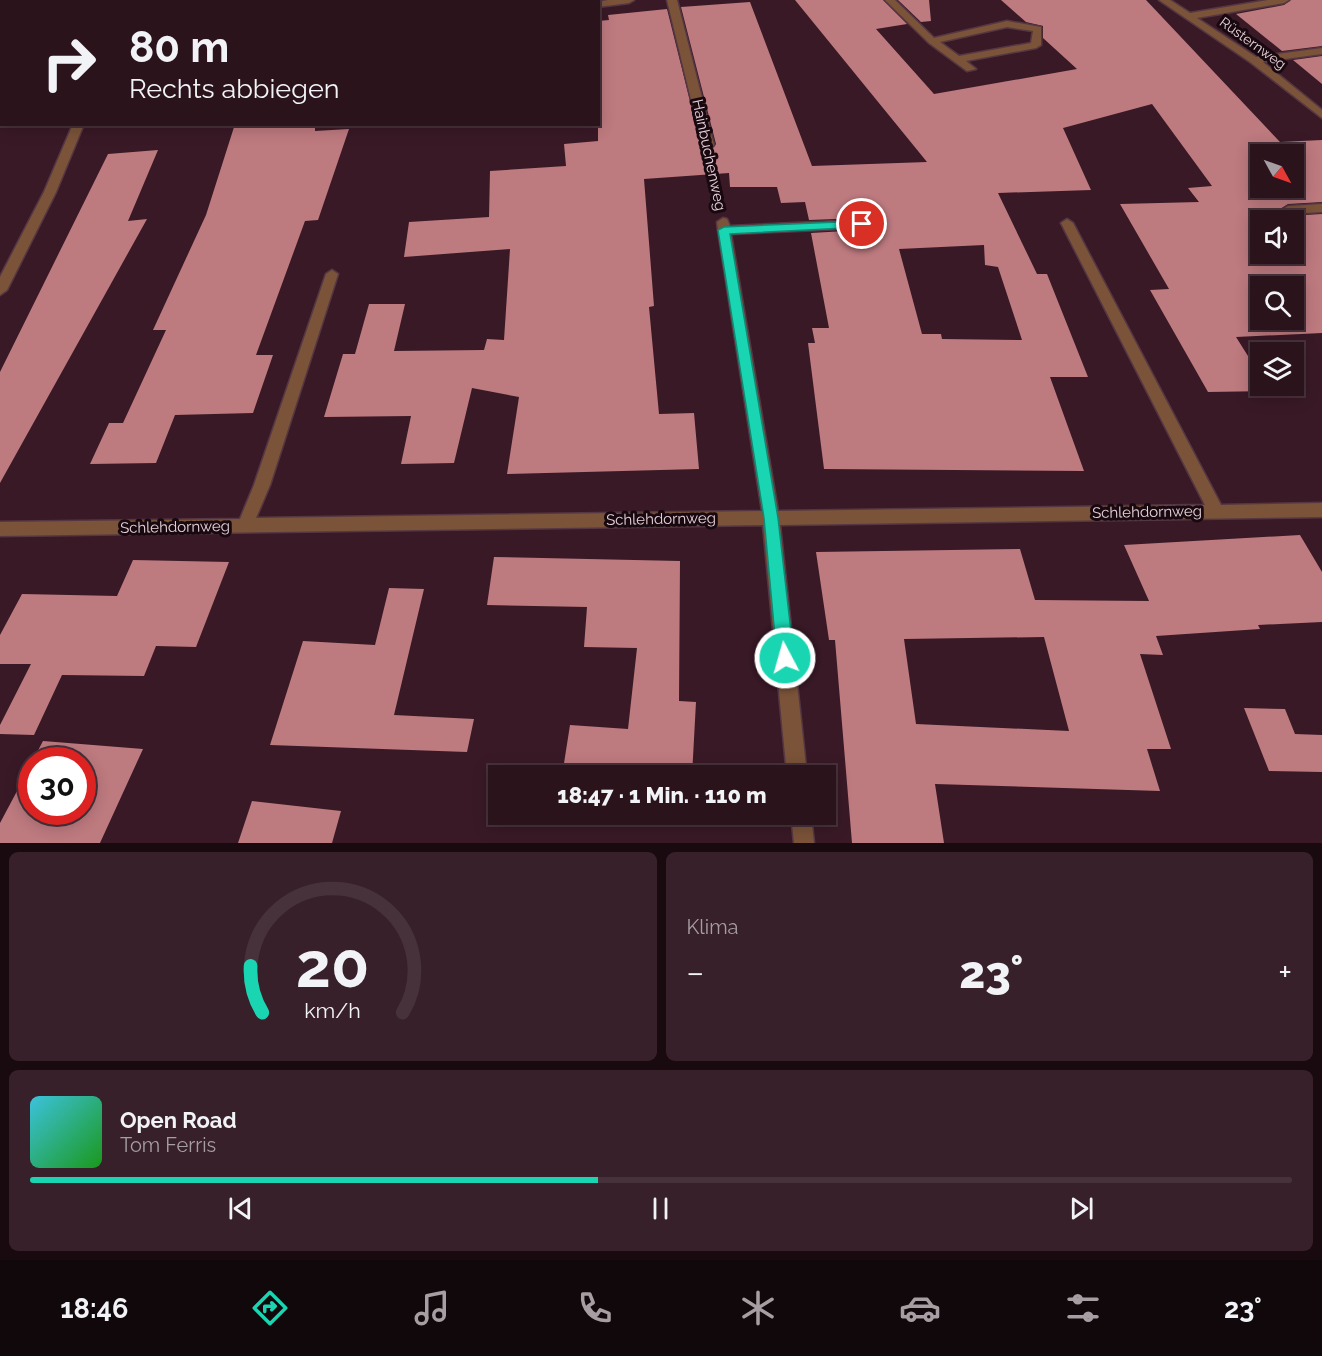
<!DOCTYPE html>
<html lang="de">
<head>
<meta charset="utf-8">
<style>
	:root { --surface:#2b131c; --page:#372029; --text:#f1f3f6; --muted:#a69ea3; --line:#47323b; --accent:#19d5b2 }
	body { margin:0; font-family:Raleway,sans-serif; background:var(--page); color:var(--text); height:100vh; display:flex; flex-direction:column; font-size:22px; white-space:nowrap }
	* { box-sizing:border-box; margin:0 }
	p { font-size:20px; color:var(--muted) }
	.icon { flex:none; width:33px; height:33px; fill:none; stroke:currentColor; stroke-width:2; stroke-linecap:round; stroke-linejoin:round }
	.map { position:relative; height:843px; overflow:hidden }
	.side { display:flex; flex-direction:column; gap:9px; padding:9px; background:#180a0f; flex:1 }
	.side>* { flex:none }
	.banner { position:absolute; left:0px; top:0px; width:600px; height:126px; box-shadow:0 3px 15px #0003,0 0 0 2px var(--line); background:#2b131c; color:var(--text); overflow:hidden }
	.needle { width:39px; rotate:130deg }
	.tools { position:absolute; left:1250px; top:144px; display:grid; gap:12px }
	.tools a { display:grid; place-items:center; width:54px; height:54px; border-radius:0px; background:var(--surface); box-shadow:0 3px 15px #0003,0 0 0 2px var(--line); font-size:30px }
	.speed { position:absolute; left:18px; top:747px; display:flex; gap:12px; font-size:30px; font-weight:700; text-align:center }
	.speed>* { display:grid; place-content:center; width:78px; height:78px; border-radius:50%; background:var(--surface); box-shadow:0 3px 15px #0003,0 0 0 2px var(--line); line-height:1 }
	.speed .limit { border:9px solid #d22; background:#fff; color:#111 }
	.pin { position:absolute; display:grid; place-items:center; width:51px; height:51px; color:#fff; margin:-26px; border:3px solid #fff; border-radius:50%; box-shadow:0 2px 6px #0007 }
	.me { position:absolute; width:66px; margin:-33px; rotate:354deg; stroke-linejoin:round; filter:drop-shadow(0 0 4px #0008) }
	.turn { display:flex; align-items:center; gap:21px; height:126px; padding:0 30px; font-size:27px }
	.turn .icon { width:78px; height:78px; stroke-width:2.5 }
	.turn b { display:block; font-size:42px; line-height:51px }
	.big { font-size:45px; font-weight:800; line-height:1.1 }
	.side .widget { flex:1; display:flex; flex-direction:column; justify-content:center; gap:9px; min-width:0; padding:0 21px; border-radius:9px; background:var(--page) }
	.side .dial { align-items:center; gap:0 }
	.dial svg { height:156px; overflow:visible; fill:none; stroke:var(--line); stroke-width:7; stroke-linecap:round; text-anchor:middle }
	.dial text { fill:var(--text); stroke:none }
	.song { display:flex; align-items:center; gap:18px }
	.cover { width:72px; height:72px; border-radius:9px; background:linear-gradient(135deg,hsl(190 70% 55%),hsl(120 70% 35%)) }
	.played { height:6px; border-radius:3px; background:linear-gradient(90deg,var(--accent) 45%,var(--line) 45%) }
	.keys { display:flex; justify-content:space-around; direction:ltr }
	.heat { display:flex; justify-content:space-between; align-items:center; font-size:33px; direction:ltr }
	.side .tiles { flex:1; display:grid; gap:9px; grid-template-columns:1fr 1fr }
	.widget:last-child { grid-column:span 2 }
	.trip { position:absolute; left:488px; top:765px; width:348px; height:60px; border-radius:0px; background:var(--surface); box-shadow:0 3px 15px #0003,0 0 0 2px var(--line); font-weight:800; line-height:60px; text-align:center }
	.tabs { display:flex; height:96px; justify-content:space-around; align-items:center; background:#11080b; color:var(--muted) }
	.tabs .icon { width:42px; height:42px }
	.tabs .on { color:var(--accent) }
	.tabs b { font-size:27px; color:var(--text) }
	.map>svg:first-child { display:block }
</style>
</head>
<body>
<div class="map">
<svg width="1322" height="843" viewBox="0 0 1322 843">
	<rect width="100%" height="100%" fill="#391926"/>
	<g fill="#bd7a7f" fill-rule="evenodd">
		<path d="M795,0h88l24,24 -31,5 58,65 143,-25 -34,-31v-12l-17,-4 -25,-22h145l134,142 42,-2v62l-34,2 -8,5 8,7 34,-2v119l-86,4 24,38v11h6l4,5 -62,1 -58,-102 19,-1 -49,-85 79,-2 -11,-14 24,-2 -60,-82 -89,24 28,62 -93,3 39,81h10l41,103h-38l34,94 -260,-2 -16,-126h7l-3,-15h17l-18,-95 51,-3 8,-7 -8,-5 -53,2 -4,-18 -24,1 -4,-16h-47l-1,-14 -85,6 10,127 -5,1 10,107 35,-1 5,56 -192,5 12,-77 -47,-9 -18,75 -53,1 10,-48 -87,1 19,-63h12l14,-50h36l-11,47 90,-1 3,-11 17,1 6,-91 -106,8 5,-35 80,-5 1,-46 76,-5 -2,-22 34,-3v-120l11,-1 -1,-5 59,-6 35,140h10l4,-5 -35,-137 69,-5 62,164 115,-4zM1260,154h33v34h-33zM1260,220h33v34h-33zM984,245l1,20 13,2 24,73 -80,-1 -1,-5h-19l-23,-85zM1260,286h33v34h-33z"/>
		<polygon points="898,0 929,0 931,21 921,22"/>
		<polygon points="1291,0 1322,0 1322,46 1282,51 1236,14 1284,5"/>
		<polygon points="1322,56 1322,84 1293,60"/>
		<polygon points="235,124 315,124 315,131 349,129 318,220 305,221 256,355 273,355 253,413 175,415 156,463 90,464 109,423 123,423 166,330 153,330 206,215"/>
		<polygon points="158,150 128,221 147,219 0,483 0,372 108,154"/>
		<path d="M1300,535l22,37v50l-64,3 2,4 -104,7 7,19 -23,-1 31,95h-24l13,42 -225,-7 9,59h-92l-17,-203h-6l-13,-88 204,-3 15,51 114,1 -25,-56zM1044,637l25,94 -153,-7 -12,-85z"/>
		<polygon points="494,557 680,561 679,701 696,702 692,776 562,776 570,725 628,729 637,648 584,647 587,607 487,605"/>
		<polygon points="133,560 229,562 196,647 156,646 144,676 62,675 34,735 0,734 0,725 31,664 0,664 0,635 22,594 117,596"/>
		<polygon points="389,588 424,589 394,715 474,719 467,752 270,745 303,641 375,645"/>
		<polygon points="1244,708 1285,709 1295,734 1322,735 1322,772 1269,771"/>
		<polygon points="43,741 143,749 100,843 0,843 0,823 32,763 32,812 82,812 82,760 33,760"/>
		<polygon points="252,801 341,811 332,843 238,843"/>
	</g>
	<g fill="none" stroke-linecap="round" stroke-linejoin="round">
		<defs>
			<g id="minor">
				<polygon points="608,0 634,0 629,3 598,7 597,2"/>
				<polygon points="667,0 677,0 714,145 712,147 704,147 702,145"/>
				<path d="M885,0h10l39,38 73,-17 34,6v18l-5,3 -70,13 10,8 -9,2 -38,-28zM1007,27l26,4 -2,12 -72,13 -19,-14z"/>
				<polygon points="1159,0 1170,0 1190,13 1268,0 1289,0 1284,3 1197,18 1256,57 1322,48 1322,54 1263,62 1322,110 1322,118 1250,62"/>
				<rect x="0" y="82" width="2" height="6"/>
				<polygon points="73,124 84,124 56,192 7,290 0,295 0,277 44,192"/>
				<polygon points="1322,204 1322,212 1288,214 1282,210 1288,206"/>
				<polygon points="723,218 727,219 730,226 862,220 868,224 862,228 731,234 778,511 1205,505 1061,223 1067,219 1073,223 1221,505 1322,503 1322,517 780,525 807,776 787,776 763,525 0,536 0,522 240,519 254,485 326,274 332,270 338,274 270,485 256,518 762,511 718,230 717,222"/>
				<polygon points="791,814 811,814 814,843 794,843"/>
			</g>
			<g id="highway">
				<polygon points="275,0 296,0 274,2"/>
				<polygon points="405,0 425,0 404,2"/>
				<rect x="0" y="35" width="2" height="8"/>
				<polygon points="0,55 2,55 0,63"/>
			</g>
		</defs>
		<use href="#minor" stroke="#553743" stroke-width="3"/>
		<use href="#highway" stroke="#553743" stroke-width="3"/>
		<polyline stroke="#7b5f6a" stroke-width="3" stroke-dasharray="2 3" stroke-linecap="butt" points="713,170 718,198"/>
		<use href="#minor" fill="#7a5339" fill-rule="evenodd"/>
		<use href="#highway" fill="#ef9048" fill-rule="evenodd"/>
	</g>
	<polygon fill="#19d5b2" stroke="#108a74" stroke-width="1.5" points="862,221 866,222 866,227 730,234 778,518 794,658 791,664 785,666 780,664 777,658 764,518 718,230 724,227"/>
	<g text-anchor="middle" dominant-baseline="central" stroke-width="6" stroke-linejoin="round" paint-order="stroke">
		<g font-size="14" fill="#e9d2da" stroke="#17090f">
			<text transform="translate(1253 43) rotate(36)">Rüsternweg</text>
		</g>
		<g font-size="15" fill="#e9d2da" stroke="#17090f">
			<text transform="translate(709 155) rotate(78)">Hainbuchenweg</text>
			<text transform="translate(1147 512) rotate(-1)">Schlehdornweg</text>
			<text transform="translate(661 519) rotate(-1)">Schlehdornweg</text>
			<text transform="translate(175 527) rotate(-1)">Schlehdornweg</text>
		</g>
	</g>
</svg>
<div class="tools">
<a><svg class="needle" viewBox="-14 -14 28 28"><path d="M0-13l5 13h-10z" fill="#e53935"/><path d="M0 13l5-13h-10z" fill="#a69ea3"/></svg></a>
<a><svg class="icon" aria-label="sound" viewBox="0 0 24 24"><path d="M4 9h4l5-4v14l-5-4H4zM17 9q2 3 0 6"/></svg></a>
<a><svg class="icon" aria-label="search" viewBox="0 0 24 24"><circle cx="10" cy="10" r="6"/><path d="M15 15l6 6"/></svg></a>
<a><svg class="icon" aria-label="layers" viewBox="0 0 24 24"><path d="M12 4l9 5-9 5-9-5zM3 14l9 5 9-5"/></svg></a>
</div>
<div class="speed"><div class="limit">30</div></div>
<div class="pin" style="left:862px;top:224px;background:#d93025"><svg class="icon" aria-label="arrive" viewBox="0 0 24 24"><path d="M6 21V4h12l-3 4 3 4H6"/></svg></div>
<svg class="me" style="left:785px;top:658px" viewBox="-20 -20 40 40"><circle r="17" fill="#19d5b2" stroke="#fff" stroke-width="3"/><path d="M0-11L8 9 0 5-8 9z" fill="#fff"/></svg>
<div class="trip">18:47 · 1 Min. · 110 m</div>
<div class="banner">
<div class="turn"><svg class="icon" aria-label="right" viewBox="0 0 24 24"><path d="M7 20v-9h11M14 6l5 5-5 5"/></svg><div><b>80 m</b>Rechts abbiegen</div></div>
</div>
</div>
<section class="side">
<div class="tiles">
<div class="widget dial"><svg viewBox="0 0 100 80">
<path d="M14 69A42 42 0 1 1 86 69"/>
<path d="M14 69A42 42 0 0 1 8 45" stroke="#19d5b2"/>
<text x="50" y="56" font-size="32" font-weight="700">20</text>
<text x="50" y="72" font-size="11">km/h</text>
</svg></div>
<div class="widget"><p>Klima</p>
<div class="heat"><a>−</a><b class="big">23°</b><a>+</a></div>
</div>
<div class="widget">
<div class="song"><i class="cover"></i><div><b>Open Road</b><p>Tom Ferris</p></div></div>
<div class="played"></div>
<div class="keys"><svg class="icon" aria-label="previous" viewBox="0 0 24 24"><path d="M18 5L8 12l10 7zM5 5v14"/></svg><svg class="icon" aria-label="pause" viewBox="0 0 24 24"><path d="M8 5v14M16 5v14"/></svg><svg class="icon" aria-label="next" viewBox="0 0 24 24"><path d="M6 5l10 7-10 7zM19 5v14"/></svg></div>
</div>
</div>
</section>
<nav class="tabs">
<b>18:46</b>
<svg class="icon on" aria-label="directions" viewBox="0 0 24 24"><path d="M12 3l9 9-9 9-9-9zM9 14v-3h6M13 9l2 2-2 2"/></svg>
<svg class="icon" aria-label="music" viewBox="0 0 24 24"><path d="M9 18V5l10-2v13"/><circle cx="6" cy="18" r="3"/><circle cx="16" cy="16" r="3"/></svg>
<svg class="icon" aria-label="phone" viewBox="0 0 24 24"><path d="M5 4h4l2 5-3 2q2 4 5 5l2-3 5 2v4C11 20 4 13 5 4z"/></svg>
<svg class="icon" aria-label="climate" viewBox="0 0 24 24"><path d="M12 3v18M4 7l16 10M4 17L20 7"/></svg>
<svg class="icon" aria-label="car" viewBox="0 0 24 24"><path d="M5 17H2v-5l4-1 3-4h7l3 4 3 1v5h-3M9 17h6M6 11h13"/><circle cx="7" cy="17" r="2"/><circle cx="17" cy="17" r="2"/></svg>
<svg class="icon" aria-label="filters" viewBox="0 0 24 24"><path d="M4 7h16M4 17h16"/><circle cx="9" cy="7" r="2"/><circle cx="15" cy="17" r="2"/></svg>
<b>23°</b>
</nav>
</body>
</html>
